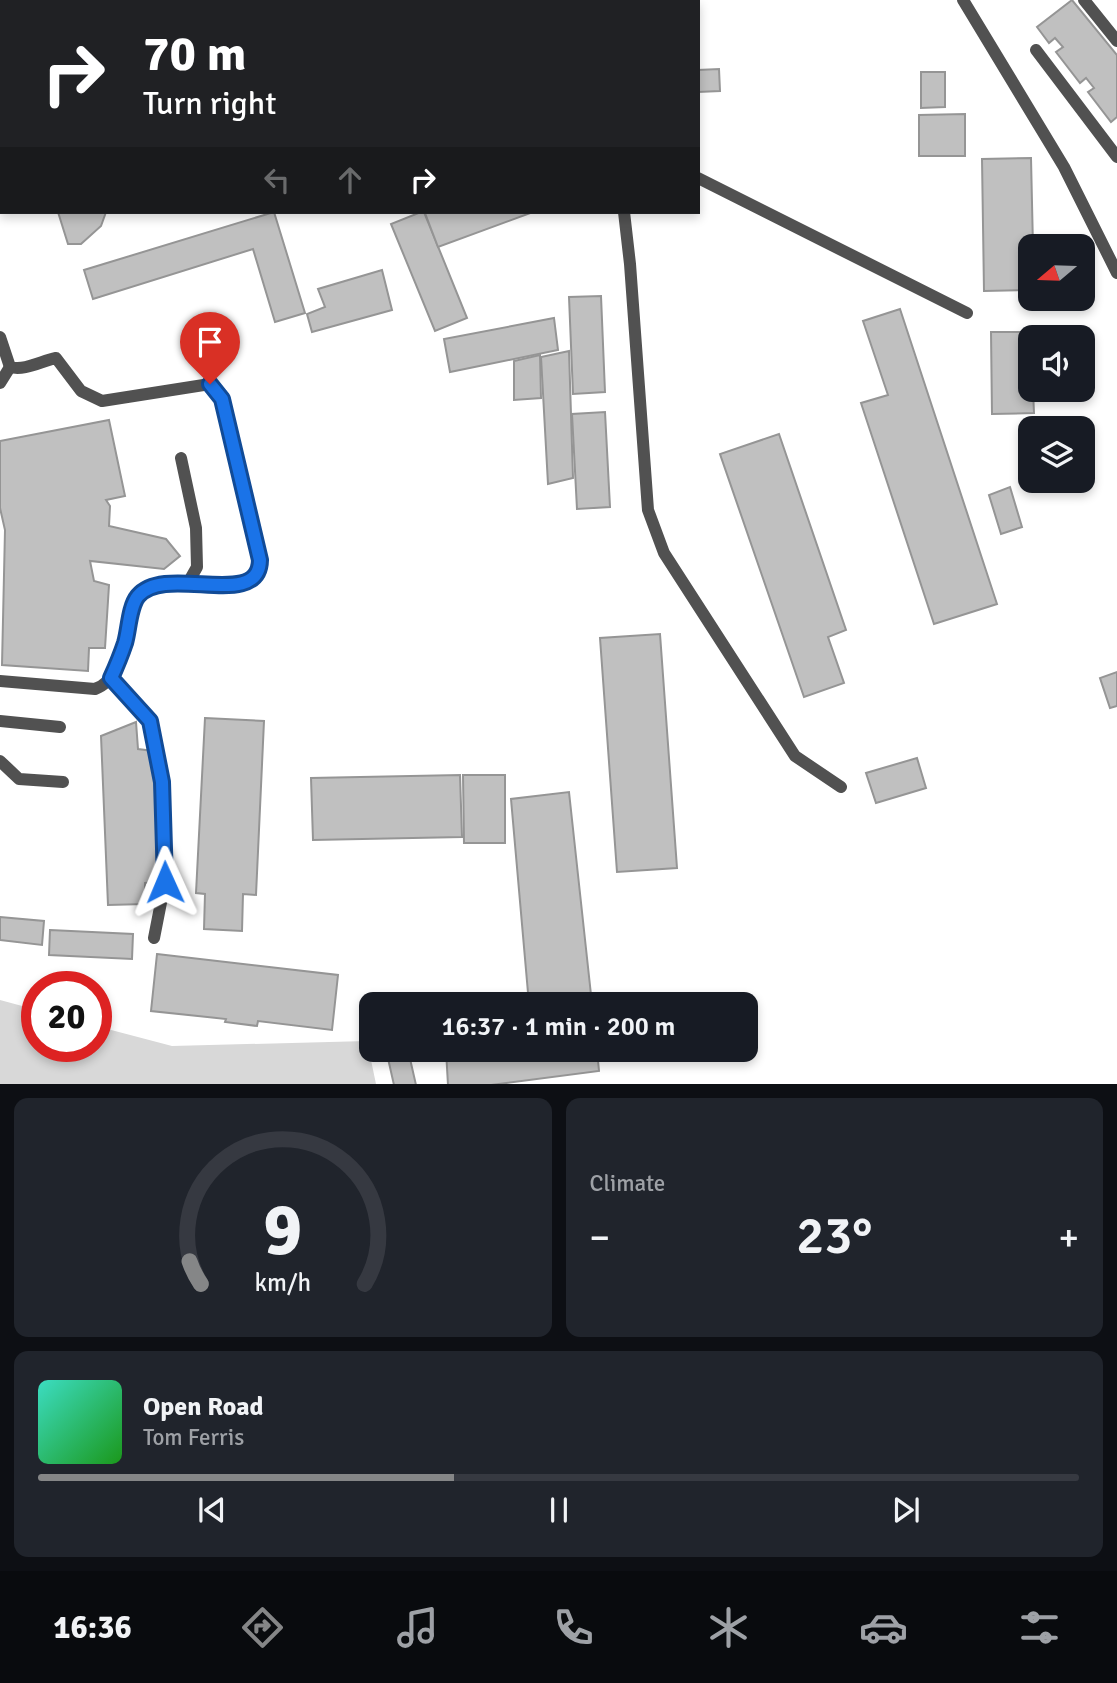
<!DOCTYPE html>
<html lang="en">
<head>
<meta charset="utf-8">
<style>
	:root { --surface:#171b24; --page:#20242c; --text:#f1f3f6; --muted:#9ea1a6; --line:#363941; --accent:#858687 }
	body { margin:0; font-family:Signika,sans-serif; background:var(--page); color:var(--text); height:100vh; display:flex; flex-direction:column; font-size:26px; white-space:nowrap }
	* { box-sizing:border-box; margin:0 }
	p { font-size:23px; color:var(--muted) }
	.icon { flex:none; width:38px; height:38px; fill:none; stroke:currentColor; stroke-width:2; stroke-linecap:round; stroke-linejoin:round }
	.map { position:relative; height:1084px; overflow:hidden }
	.sheet { display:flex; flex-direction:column; gap:14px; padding:14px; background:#0d0f14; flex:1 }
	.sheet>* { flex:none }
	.guide { position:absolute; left:0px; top:0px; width:700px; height:214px; box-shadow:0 4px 10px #0003; background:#202124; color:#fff; overflow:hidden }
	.needle { width:46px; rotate:251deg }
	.tools { position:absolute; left:1018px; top:234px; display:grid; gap:14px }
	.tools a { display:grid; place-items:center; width:77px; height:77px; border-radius:14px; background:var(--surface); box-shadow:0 4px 10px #0003; font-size:35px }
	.speed { position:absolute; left:21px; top:971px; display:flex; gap:14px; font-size:35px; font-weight:700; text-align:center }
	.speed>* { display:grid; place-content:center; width:91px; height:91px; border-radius:50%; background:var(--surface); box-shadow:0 4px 10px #0003; line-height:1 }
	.speed .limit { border:10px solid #d22; background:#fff; color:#111 }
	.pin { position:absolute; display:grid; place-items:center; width:60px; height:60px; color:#fff; margin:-72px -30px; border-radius:50% 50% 50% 0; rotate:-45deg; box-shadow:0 0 7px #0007 }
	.pin .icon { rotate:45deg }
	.me { position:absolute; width:77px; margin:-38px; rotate:359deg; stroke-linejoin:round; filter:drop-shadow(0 0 5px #0008) }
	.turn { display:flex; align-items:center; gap:24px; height:147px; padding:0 28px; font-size:32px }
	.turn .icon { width:91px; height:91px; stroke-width:2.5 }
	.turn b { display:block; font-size:49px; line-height:60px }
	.lanes { display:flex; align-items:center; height:66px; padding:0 28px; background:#0003; justify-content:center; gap:35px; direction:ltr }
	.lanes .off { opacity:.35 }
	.big { font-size:52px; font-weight:600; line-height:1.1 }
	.sheet .tile { flex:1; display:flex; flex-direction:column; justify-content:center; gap:10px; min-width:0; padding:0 24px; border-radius:14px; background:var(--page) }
	.sheet .dial { align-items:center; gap:0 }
	.dial svg { height:182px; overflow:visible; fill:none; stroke:var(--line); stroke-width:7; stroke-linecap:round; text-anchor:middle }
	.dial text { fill:var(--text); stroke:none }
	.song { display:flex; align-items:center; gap:21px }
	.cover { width:84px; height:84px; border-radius:10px; background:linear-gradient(135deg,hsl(170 70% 55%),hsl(120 70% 35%)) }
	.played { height:7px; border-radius:4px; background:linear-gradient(90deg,var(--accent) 40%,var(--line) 40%) }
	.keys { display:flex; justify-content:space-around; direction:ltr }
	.heat { display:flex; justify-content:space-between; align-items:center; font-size:38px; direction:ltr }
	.sheet .tiles { flex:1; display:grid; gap:14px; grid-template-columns:1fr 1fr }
	.tile:last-child { grid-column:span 2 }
	.trip { position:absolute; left:359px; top:992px; width:399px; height:70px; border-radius:14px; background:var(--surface); box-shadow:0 4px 10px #0003; font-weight:600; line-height:70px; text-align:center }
	.tabs { display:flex; height:112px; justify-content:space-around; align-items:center; background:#090b0e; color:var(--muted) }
	.tabs .icon { width:49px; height:49px }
	.tabs .active { color:var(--accent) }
	.tabs b { font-size:32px; color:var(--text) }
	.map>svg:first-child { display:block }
</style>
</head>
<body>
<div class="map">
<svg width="1117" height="1085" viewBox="0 0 1117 1085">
	<rect width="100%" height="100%" fill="#fff"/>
	<polygon fill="#d8d8d8" points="0,1000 37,1010 37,1046 96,1046 96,1026 172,1046 367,1041 376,1084 0,1084"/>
	<g fill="#c0c0c0" stroke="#959595" stroke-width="2">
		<polygon points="417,0 482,0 414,2"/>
		<polygon points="604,0 642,0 643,2 604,2"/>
		<polygon points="1072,0 1117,55 1117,117 1111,122 1088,92 1094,88 1086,78 1080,83 1056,52 1063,47 1055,38 1049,43 1037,27"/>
		<polygon points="719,69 720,91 698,92 698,70"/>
		<polygon points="921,72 945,72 945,107 921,108"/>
		<polygon points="965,114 965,156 919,156 919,115"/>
		<polygon points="1031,158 1033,247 1031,247 1031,290 984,291 982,159"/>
		<polygon points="58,212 106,212 101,226 81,244 68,244"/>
		<polygon points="274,212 305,313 275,322 253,249 93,299 84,270"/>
		<polygon points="421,212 424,212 467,318 435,331 391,224"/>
		<polygon points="429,212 533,212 438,247 425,213"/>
		<polygon points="382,270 392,310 312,332 307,314 325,307 318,289"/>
		<polygon points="601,296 605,392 573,394 569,297"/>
		<polygon points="900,309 997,604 934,624 861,403 888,395 863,321"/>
		<polygon points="554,318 558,350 450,372 444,339"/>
		<polygon points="991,332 1033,332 1033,338 1031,338 1031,390 1033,390 1034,413 992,414"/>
		<polygon points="569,351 573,478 548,484 541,357"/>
		<polygon points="540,355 541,398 514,400 514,361"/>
		<polygon points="605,412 610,507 577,509 572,414"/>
		<polygon points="109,420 125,496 106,500 110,506 109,526 166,539 180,556 164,569 90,561 94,581 109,585 105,648 89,648 88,671 2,665 5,530 0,508 0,441"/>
		<polygon points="779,434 846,630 828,637 844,683 804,697 720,454"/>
		<polygon points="1010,487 1022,527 1001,534 989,495"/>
		<polygon points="660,634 677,868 617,872 600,638"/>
		<polygon points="1117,672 1117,706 1110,708 1100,678"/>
		<polygon points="205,718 264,721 256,895 243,894 242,931 204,929 205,894 196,893"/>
		<polygon points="136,722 138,749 153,751 161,882 145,883 145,904 108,905 101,736"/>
		<polygon points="917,758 926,788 876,803 866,773"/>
		<polygon points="460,775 462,837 313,840 311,778"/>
		<polygon points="463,775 505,775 505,843 464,843"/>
		<polygon points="569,792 592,1004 529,1004 511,799"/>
		<polygon points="0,917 44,921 42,945 0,940"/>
		<polygon points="50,930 133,934 132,959 49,955"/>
		<polygon points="157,954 338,975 332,1030 258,1021 257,1026 225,1022 226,1019 151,1011"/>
		<polygon points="408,1050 416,1085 394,1085 387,1054"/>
		<polygon points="446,1050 597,1050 599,1071 491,1085 448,1085"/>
	</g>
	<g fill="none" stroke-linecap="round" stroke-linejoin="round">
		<g stroke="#515151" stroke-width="12">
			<polyline points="573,0 574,2"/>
			<polyline points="963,0 1064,167 1117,273"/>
			<polyline points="1084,0 1117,41"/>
			<polyline points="1036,50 1117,157"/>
			<polyline points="698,178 967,313"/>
			<polyline points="624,212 630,264 648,510 664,553 795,756 841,787"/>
			<path d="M0,337l10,30c15,4 31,-6 46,-9l25,33 21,10 108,-17 12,15 37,161c0,11 -4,21 -16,25 -5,2 -15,0 -21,-1 -23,0 -54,-6 -74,5 -30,17 -14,86 -53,100l-95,-8"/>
			<polyline points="0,383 10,367"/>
			<polyline points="181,458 196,528 197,567 188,583"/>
			<polyline points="111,678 150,721 162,782 165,882 154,938"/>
			<polyline points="0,721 60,727"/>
			<polyline points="0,761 19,779 63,782"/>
		</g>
		<g stroke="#515151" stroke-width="14">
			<polyline points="70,2 73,0"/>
			<polyline points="0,72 2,69"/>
		</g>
	</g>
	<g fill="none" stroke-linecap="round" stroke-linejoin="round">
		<defs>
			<path id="route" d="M165,882l-3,-100 -12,-61 -39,-43c5,-11 10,-23 14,-35 4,-13 4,-36 13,-47 28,-33 121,15 122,-36l-38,-161 -12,-15"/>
		</defs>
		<use href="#route" stroke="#114b97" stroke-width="18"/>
		<use href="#route" stroke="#1a73e8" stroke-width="12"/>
	</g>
</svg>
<div class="tools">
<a><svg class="needle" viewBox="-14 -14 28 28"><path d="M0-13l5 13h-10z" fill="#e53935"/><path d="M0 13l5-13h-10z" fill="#9ea1a6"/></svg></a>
<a><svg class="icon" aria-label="sound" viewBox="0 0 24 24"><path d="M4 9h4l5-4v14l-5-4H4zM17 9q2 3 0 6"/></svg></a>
<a><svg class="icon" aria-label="layers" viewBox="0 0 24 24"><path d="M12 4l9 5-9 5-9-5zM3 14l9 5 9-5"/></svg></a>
</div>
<div class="speed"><div class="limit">20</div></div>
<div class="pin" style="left:210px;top:384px;background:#d93025"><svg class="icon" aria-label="arrive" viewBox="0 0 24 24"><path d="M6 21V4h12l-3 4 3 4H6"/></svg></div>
<svg class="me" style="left:165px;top:882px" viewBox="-20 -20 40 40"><path d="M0-17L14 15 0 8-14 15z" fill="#1a73e8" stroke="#fff" stroke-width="4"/></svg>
<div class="trip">16:37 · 1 min · 200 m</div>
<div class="guide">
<div class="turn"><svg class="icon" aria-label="right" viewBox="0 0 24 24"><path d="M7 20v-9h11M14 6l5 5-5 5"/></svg><div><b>70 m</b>Turn right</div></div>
<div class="lanes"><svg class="icon off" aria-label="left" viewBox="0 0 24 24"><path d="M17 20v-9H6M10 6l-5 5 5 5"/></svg><svg class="icon off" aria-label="ahead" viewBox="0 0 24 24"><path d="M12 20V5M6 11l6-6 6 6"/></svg><svg class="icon" aria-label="right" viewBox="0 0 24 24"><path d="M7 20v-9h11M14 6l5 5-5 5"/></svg></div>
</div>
</div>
<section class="sheet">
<div class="tiles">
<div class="tile dial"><svg viewBox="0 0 100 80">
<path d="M14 69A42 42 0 1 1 86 69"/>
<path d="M14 69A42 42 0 0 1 9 59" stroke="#858687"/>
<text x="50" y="56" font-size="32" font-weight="700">9</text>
<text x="50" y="72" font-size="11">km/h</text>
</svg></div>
<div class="tile"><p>Climate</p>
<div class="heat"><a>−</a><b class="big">23°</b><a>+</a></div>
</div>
<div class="tile">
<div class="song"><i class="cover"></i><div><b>Open Road</b><p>Tom Ferris</p></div></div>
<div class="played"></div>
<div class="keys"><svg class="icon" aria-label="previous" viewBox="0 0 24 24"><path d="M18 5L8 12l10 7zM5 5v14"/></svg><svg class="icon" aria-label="pause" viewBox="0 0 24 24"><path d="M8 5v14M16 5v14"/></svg><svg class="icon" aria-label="next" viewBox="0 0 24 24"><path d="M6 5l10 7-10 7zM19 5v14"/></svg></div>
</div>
</div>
</section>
<nav class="tabs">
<b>16:36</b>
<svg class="icon active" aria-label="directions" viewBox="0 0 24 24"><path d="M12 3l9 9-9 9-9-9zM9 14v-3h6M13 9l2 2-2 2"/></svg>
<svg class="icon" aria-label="music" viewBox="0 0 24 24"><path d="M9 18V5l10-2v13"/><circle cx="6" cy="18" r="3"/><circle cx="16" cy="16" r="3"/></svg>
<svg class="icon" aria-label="phone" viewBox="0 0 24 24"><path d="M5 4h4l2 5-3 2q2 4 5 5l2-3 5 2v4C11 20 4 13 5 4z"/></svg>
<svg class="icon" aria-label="climate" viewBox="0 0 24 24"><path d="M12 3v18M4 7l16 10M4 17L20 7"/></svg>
<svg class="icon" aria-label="car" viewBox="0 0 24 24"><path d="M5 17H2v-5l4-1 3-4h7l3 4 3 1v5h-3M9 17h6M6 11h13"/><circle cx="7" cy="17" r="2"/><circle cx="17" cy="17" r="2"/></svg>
<svg class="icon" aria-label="filters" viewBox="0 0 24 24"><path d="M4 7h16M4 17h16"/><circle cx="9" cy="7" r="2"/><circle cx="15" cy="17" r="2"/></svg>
</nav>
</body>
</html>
